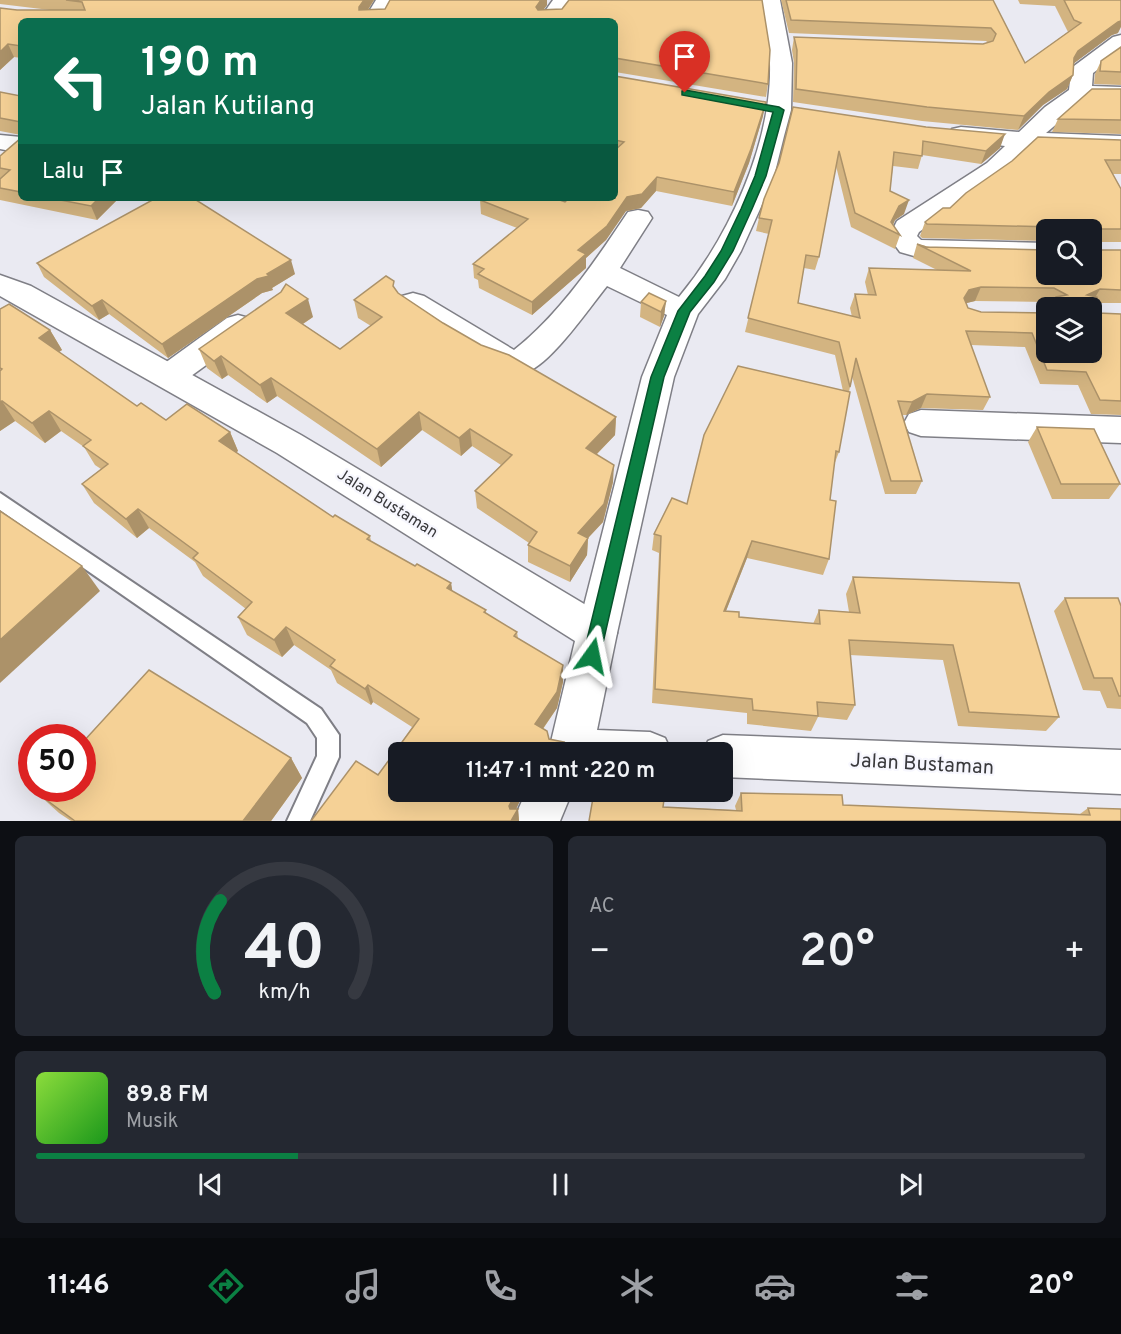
<!DOCTYPE html>
<html lang="id">
<head>
<meta charset="utf-8">
<style>
	:root { --surface:#171b24; --page:#242831; --text:#f1f3f6; --muted:#9ea1a6; --line:#363941; --accent:#0b8043 }
	body { margin:0; font-family:Overpass,sans-serif; background:var(--page); color:var(--text); height:100vh; display:flex; flex-direction:column; font-size:22px; white-space:nowrap }
	* { box-sizing:border-box; margin:0 }
	p { font-size:20px; color:var(--muted) }
	.icon { flex:none; width:33px; height:33px; fill:none; stroke:currentColor; stroke-width:2; stroke-linecap:round; stroke-linejoin:round }
	.map { position:relative; height:821px; overflow:hidden }
	.sheet { display:flex; flex-direction:column; gap:15px; padding:15px; background:#0d0f14; flex:1 }
	.sheet>* { flex:none }
	.guide { position:absolute; left:18px; top:18px; width:600px; height:183px; border-radius:9px; box-shadow:0 6px 24px #0002; background:#0b6e4f; color:#fff; overflow:hidden }
	.controls { position:absolute; left:1036px; top:219px; display:grid; gap:12px }
	.controls a { display:grid; place-items:center; width:66px; height:66px; border-radius:9px; background:var(--surface); box-shadow:0 6px 24px #0002; font-size:30px }
	.speed { position:absolute; left:18px; top:724px; display:flex; gap:12px; font-size:30px; font-weight:700; text-align:center }
	.speed>* { display:grid; place-content:center; width:78px; height:78px; border-radius:50%; background:var(--surface); box-shadow:0 6px 24px #0002; line-height:1 }
	.speed .limit { border:9px solid #d22; background:#fff; color:#111 }
	.pin { position:absolute; display:grid; place-items:center; width:51px; height:51px; color:#fff; margin:-62px -26px; border-radius:50% 50% 50% 0; rotate:-45deg; box-shadow:0 0 6px #0007 }
	.pin .icon { rotate:45deg }
	.me { position:absolute; width:66px; margin:-33px; rotate:12deg; stroke-linejoin:round; filter:drop-shadow(0 0 4px #0008) }
	.turn { display:flex; align-items:center; gap:21px; height:126px; padding:0 24px; font-size:27px }
	.turn .icon { width:78px; height:78px; stroke-width:2.5 }
	.turn b { display:block; font-size:42px; line-height:51px }
	.then { display:flex; align-items:center; height:57px; padding:0 24px; background:#0003; gap:12px; font-size:22px }
	.big { font-size:45px; font-weight:600; line-height:1.1 }
	.sheet .card { flex:1; display:flex; flex-direction:column; justify-content:center; gap:9px; min-width:0; padding:0 21px; border-radius:9px; background:var(--page) }
	.sheet .dial { align-items:center; gap:0 }
	.dial svg { height:156px; overflow:visible; fill:none; stroke:var(--line); stroke-width:7; stroke-linecap:round; text-anchor:middle }
	.dial text { fill:var(--text); stroke:none }
	.song { display:flex; align-items:center; gap:18px }
	.cover { width:72px; height:72px; border-radius:9px; background:linear-gradient(135deg,hsl(90 70% 55%),hsl(120 70% 35%)) }
	.played { height:6px; border-radius:3px; background:linear-gradient(90deg,var(--accent) 25%,var(--line) 25%) }
	.keys { display:flex; justify-content:space-around; direction:ltr }
	.heat { display:flex; justify-content:space-between; align-items:center; font-size:33px; direction:ltr }
	.sheet .tiles { flex:1; display:grid; gap:15px; grid-template-columns:1fr 1fr }
	.card:last-child { grid-column:span 2 }
	.trip { position:absolute; left:388px; top:742px; width:345px; height:60px; border-radius:9px; background:var(--surface); box-shadow:0 6px 24px #0002; font-weight:600; line-height:60px; text-align:center }
	.menu { display:flex; height:96px; justify-content:space-around; align-items:center; background:#090b0e; color:var(--muted) }
	.menu .icon { width:42px; height:42px }
	.menu .active { color:var(--accent) }
	.menu b { font-size:27px; color:var(--text) }
	.map>svg:first-child { display:block }
</style>
</head>
<body>
<div class="map">
<svg width="1121" height="821" viewBox="0 0 1121 821">
	<rect width="100%" height="100%" fill="#eaeaf2"/>
	<g fill="none" stroke-linecap="round" stroke-linejoin="round">
		<defs>
			<polygon id="service" points="0,493 321,709 339,735 339,757 310,821 287,821 317,756 317,738 307,723 0,510"/>
			<g id="minor">
				<polygon points="376,0 396,0 385,21 363,21"/>
				<polygon points="553,0 574,0 560,21 538,21"/>
				<path d="M760,0h20l12,63 -1,47 -7,26 -10,40 -14,33 -19,42 -16,28 -27,35 -24,63 -57,256 -6,13 -14,5 -14,-5 -6,-13 65,-256 25,-62 -60,-29c-17,21 -54,75 -78,85 -28,11 -101,-45 -127,-61l-4,-7 4,-7 11,-3 11,3 90,54c46,-36 82,-90 114,-138l10,-2 10,2 4,6 -32,50 59,29c50,-60 93,-154 91,-233 -1,-21 -7,-43 -10,-64z"/>
				<polygon points="1121,35 1121,53 1093,73 1092,86 1121,87 1121,101 1085,100 1046,133 1121,136 1121,152 1031,148 1005,173 919,232 917,236 921,240 1047,243 1047,261 921,258 900,252 889,237 897,221 987,163 1005,146 952,139 949,134 952,129 961,127 1019,132 1045,107 1069,90 1071,71 1074,66 1113,37"/>
				<polygon points="0,135 21,137 21,153 0,149"/>
				<polygon points="238,315 249,318 253,326 249,334 180,384 169,388 158,384 153,376 158,368 227,318"/>
				<polygon points="921,410 1121,417 1121,443 921,436 909,432 904,423 909,414"/>
			</g>
			<polygon id="tertiary" points="526,792 572,792 560,821 513,821"/>
			<g id="secondary">
				<polygon points="0,275 31,286 301,435 611,620 617,633 597,730 650,732 665,738 672,753 551,753 549,750 575,641 277,453 0,296"/>
				<polygon points="723,735 1121,750 1121,794 723,777 723,753 703,753 708,741"/>
			</g>
		</defs>
		<use href="#service" stroke="#7f7f86" stroke-width="4"/>
		<use href="#minor" stroke="#7f7f86" stroke-width="3"/>
		<use href="#tertiary" stroke="#7f7f86" stroke-width="3"/>
		<use href="#secondary" stroke="#7f7f86" stroke-width="3"/>
		<use href="#service" fill="#fff" fill-rule="evenodd"/>
		<use href="#minor" fill="#fff" fill-rule="evenodd"/>
		<use href="#tertiary" fill="#fff" fill-rule="evenodd"/>
		<use href="#secondary" fill="#fff" fill-rule="evenodd"/>
	</g>
	<g fill="#d3b481" fill-rule="evenodd">
		<polygon points="0,0 374,0 368,10 385,9 390,0 547,0 547,5 543,10 562,9 569,0 762,0 770,50 768,84 766,97 615,72 615,21 21,21 21,58 14,57 0,70 0,8 17,10 50,10 0,4"/>
		<polygon points="781,0 993,0 1025,63 1068,32 1055,6 1020,4 1018,0 1121,0 1118,33 1112,35 1074,63 1073,75 1067,89 1043,105 1018,130 922,121 793,102 794,63 792,50 794,37 983,44 988,43 986,41 789,33"/>
		<polygon points="1121,47 1121,85 1094,84 1095,74 1101,61"/>
		<polygon points="615,72 615,76 763,116 749,163 732,206 656,191 641,208 626,211 606,240 586,258 586,268 532,315 479,288 478,280 474,278 473,264 517,228 481,214 480,200 565,202 615,198"/>
		<polygon points="1121,89 1121,134 1052,132 1058,119"/>
		<polygon points="0,92 21,96 21,135 0,131"/>
		<path d="M793,107l207,41 -19,16 -59,-9 -4,14 -25,-3 -3,25 14,23 -9,6 -2,5 7,10 -5,14 -44,-22 -15,-61 -17,91 -4,13 -11,-2 -6,35 54,14 -2,-9 5,-14 13,1 -3,-13 4,-14 68,2 -24,-12 4,-14 130,30 45,-44h-45v11l-125,-3 -2,-2 5,-14 25,-14 171,-68v34h-9l9,15v53h-23v8h23v53h-23v10l23,1v101l-30,-1 -13,-29 -38,-1 -15,-37 -54,-2 19,52 -7,13 -62,-2 -15,7h-4l20,66 -6,13h-31l-33,-118 -3,16 -10,60 -5,13 -4,35 -1,59 -6,16 -76,-17 -21,53 13,6 74,7 6,-14 30,2 -3,-18 7,-17 206,140 -13,14 -88,-5 -15,-66 -93,-5 5,50 -8,15 -29,-3 -7,14 -64,-7v-11l-95,-10 7,-150 -7,-3 2,-16 33,-30 156,-113 -8,-36 -90,-23 24,-98 -13,-3 3,-13 20,-55zM975,301l72,1 5,2 -1,4h41l-45,44v-39l-66,-1 -13,-4 -2,-5z"/>
		<polygon points="21,138 21,198 119,198 97,220 0,200 0,156"/>
		<polygon points="37,263 295,274 272,288 273,290 262,293 168,358 109,314 99,320 44,277"/>
		<polygon points="396,291 398,293 443,323 481,345 616,417 615,435 597,454 613,482 603,522 588,538 587,555 570,582 528,562 528,545 529,543 477,508 475,491 501,465 472,446 461,456 422,430 381,467 277,396 267,403 228,375 222,379 207,368 199,349 313,317 303,324 340,349 371,326 358,318 354,300"/>
		<polygon points="666,301 664,316 660,327 640,317 641,302"/>
		<polygon points="9,304 50,330 62,350 59,352 137,406 141,403 166,420 187,404 230,432 238,451 236,452 333,517 335,515 370,536 371,541 415,566 417,564 451,583 452,591 486,610 486,614 517,632 518,638 563,665 563,682 557,708 543,729 547,731 549,739 564,742 564,753 399,753 399,792 524,792 516,809 518,809 519,821 311,821 356,761 378,775 412,727 373,702 371,705 337,683 331,670 294,645 282,657 247,635 238,617 246,609 203,576 195,562 149,528 137,538 94,503 82,484 101,469 95,465 84,447 61,431 45,443 15,421 0,431 0,309"/>
		<polygon points="1037,427 1120,484 1109,499 1052,499 1028,442"/>
		<polygon points="1065,598 1121,606 1121,709 1107,708 1100,691 1083,690 1054,611"/>
		<polygon points="291,758 302,778 271,821 71,821 59,813 37,793"/>
		<polygon points="741,793 843,805 1080,814 1088,808 1121,821 589,821 663,807 736,810 735,806"/>
	</g>
	<g fill="#ac9269">
		<polygon points="364,0 374,0 361,20 359,7"/>
		<polygon points="541,0 547,0 547,5 536,20 536,7"/>
		<polygon points="1121,21 1121,27 1118,33 1112,35 1073,64 1074,58 1078,51 1118,22"/>
		<polygon points="8,44 14,57 0,70 0,52"/>
		<polygon points="1073,75 1067,89 1043,105 1018,130 1024,116 1049,92"/>
		<polygon points="766,102 763,116 749,163 732,206 734,192"/>
		<polygon points="1005,134 1000,148 981,164 986,151"/>
		<polygon points="657,177 656,191 641,208 626,211 606,240 586,258 586,268 532,315 532,302 627,197"/>
		<polygon points="99,198 119,198 97,220 91,206"/>
		<polygon points="909,200 904,214 895,220 890,231 891,222 899,206"/>
		<polygon points="291,260 295,274 272,288 273,290 262,293 168,358 162,344 257,279 267,274"/>
		<polygon points="981,287 975,301 963,304 964,298 969,290"/>
		<polygon points="1100,289 1092,303 1087,295"/>
		<polygon points="308,299 313,317 292,331 286,313"/>
		<polygon points="102,300 109,314 99,320 92,306"/>
		<polygon points="666,301 664,316 660,327 661,312"/>
		<polygon points="50,330 62,350 50,358 39,338"/>
		<polygon points="221,356 228,375 222,379 214,361"/>
		<polygon points="271,378 277,396 267,403 260,385"/>
		<polygon points="927,394 921,408 906,415 912,402"/>
		<polygon points="2,401 15,421 0,431 0,402"/>
		<polygon points="49,411 61,431 45,443 32,423"/>
		<polygon points="419,412 422,430 381,467 377,449"/>
		<polygon points="616,417 615,435 585,466 586,448"/>
		<polygon points="470,429 472,446 461,456 459,438"/>
		<polygon points="230,432 238,451 227,460 219,441"/>
		<polygon points="614,465 613,482 603,522 588,538 587,555 570,582 570,566 578,533"/>
		<polygon points="138,509 149,528 137,538 126,519"/>
		<polygon points="752,541 747,558 720,626 724,611"/>
		<polygon points="82,566 100,591 0,683 0,640"/>
		<polygon points="451,583 454,601 447,588"/>
		<polygon points="286,627 294,645 282,657 274,640"/>
		<polygon points="563,665 563,682 557,708 535,740 535,724"/>
		<polygon points="368,685 373,702 371,705 365,689"/>
		<polygon points="564,742 564,753 556,753"/>
		<polygon points="291,758 302,778 271,821 243,821"/>
		<polygon points="516,792 524,792 511,820 509,806"/>
		<polygon points="518,809 519,821 511,821"/>
	</g>
	<g fill="#f5d196" stroke="#ac9269" stroke-width="1.5" fill-rule="evenodd">
		<polygon points="66,0 364,0 359,7 359,10 385,9 390,0 541,0 536,7 538,10 562,9 569,0 762,0 770,50 768,84 615,58 615,21 21,21 21,46 8,44 0,52 0,8 17,10 85,10 82,2"/>
		<polygon points="786,0 993,0 1025,63 1081,23 1074,20 1064,0 1121,0 1121,21 1118,22 1078,51 1074,58 1073,75 1049,92 1024,116 927,107 796,89 797,50 794,37 983,44 993,41 996,34 991,28 791,20"/>
		<polygon points="1121,47 1121,72 1100,71 1101,61"/>
		<polygon points="615,72 615,76 766,102 751,149 734,192 657,177 642,194 627,197 607,226 578,250 586,254 532,302 478,274 484,269 473,264 528,219 480,200 482,198 554,198 565,202 569,198 615,198 615,150 624,142 615,140"/>
		<polygon points="1092,89 1121,89 1121,120 1058,119"/>
		<polygon points="0,92 21,96 21,122 0,118"/>
		<path d="M793,107l133,20 79,7 -19,17 -63,-10 -1,15 -28,-4 -4,39 19,9 -10,6 -8,16 9,13 -45,-22 -16,-62 -20,106 -13,-2 -8,48 62,15 -5,-24 21,1 -7,-27 102,3 -54,-27 9,3 121,3v24h45v-44h-36l-2,-3 -127,-3 -2,-2 18,-14h7l16,-15 46,-32 26,-24 83,3v20h-16l16,29v40h-23v21h23v40l-21,-1 -13,6 10,2 1,16 23,1v87l-21,-1 -14,-28 -39,-2 -15,-37 -66,-2 24,66 -63,-3 -15,8 -14,-1 24,80h-31l-35,-123 -6,29 -11,-45 -91,-24 24,-98 -13,-2 5,-19 15,-36zM981,287l73,1 13,7 -11,2v11h36v44h-45v-39l-66,-1 -13,-4 -4,-10 5,-8z"/>
		<polygon points="21,138 21,192 0,188 0,179 10,170 0,168 0,156"/>
		<polygon points="50,198 99,198 91,206"/>
		<polygon points="156,198 193,198 291,260 267,274 269,276 257,279 162,344 102,300 92,306 37,263"/>
		<polygon points="386,276 394,281 393,286 398,293 443,323 481,345 509,355 616,417 586,448 614,465 604,504 578,533 588,538 570,566 528,545 537,532 475,491 512,455 470,429 459,438 419,412 377,449 271,378 260,385 221,356 214,361 199,349 281,292 286,284 308,299 286,313 340,349 382,317 354,300"/>
		<polygon points="649,293 666,301 661,312 641,302"/>
		<polygon points="9,304 50,330 39,338 137,406 141,403 166,420 187,404 230,432 219,441 333,517 335,515 370,536 367,539 415,566 417,564 451,583 447,588 486,610 484,612 517,632 514,636 563,665 557,692 535,724 547,731 549,739 564,742 556,753 399,753 399,792 516,792 509,806 510,809 518,809 511,821 311,821 356,761 378,775 419,719 368,685 365,689 330,666 335,660 286,627 274,640 238,617 252,602 193,558 198,553 138,509 126,519 82,484 108,464 83,446 91,440 49,411 32,423 2,401 0,402 0,371 2,369 0,368 0,309"/>
		<polygon points="738,366 850,392 839,452 836,451 830,500 836,501 829,559 752,541 724,611 739,612 739,617 820,624 819,610 860,613 853,577 1019,583 1059,717 969,712 953,645 849,640 855,705 817,702 818,716 753,710 752,699 655,689 661,536 654,534 672,498 687,504 704,435"/>
		<polygon points="1037,427 1094,429 1120,484 1061,484"/>
		<polygon points="0,511 82,566 0,640"/>
		<polygon points="1065,598 1118,598 1121,606 1121,696 1119,696 1112,678 1094,678"/>
		<polygon points="149,670 291,758 243,821 75,821 37,793 41,789 82,789 82,743"/>
		<polygon points="594,792 665,792 663,807 742,811 741,793 842,795 843,805 1090,815 1088,808 1121,809 1121,821 589,821"/>
	</g>
	<polygon fill="#0b8043" stroke="#07532c" stroke-width="1.5" points="685,90 779,107 784,110 766,176 752,209 733,251 714,282 690,312 664,377 600,656 598,661 592,664 586,661 583,656 651,377 678,311 705,276 721,251 741,209 755,176 773,112 682,95 682,91"/>
	<g text-anchor="middle" dominant-baseline="central" stroke-width="4.5" stroke-linejoin="round" paint-order="stroke">
		<g font-size="16" fill="#39393c" stroke="#f7f7fe">
			<text transform="translate(387 504) rotate(32)">Jalan Bustaman</text>
		</g>
		<g font-size="20" fill="#39393c" stroke="#f7f7fe">
			<text transform="translate(922 765) rotate(3)">Jalan Bustaman</text>
		</g>
	</g>
</svg>
<div class="controls">
<a><svg class="icon" aria-label="search" viewBox="0 0 24 24"><circle cx="10" cy="10" r="6"/><path d="M15 15l6 6"/></svg></a>
<a><svg class="icon" aria-label="layers" viewBox="0 0 24 24"><path d="M12 4l9 5-9 5-9-5zM3 14l9 5 9-5"/></svg></a>
</div>
<div class="speed"><div class="limit">50</div></div>
<div class="pin" style="left:685px;top:93px;background:#d93025"><svg class="icon" aria-label="arrive" viewBox="0 0 24 24"><path d="M6 21V4h12l-3 4 3 4H6"/></svg></div>
<svg class="me" style="left:592px;top:656px" viewBox="-20 -20 40 40"><path d="M0-17L14 15 0 8-14 15z" fill="#0b8043" stroke="#fff" stroke-width="4"/></svg>
<div class="trip">11:47 · 1 mnt · 220 m</div>
<div class="guide">
<div class="turn"><svg class="icon" aria-label="left" viewBox="0 0 24 24"><path d="M17 20v-9H6M10 6l-5 5 5 5"/></svg><div><b>190 m</b>Jalan Kutilang</div></div>
<div class="then">Lalu<svg class="icon" aria-label="arrive" viewBox="0 0 24 24"><path d="M6 21V4h12l-3 4 3 4H6"/></svg></div>
</div>
</div>
<section class="sheet">
<div class="tiles">
<div class="card dial"><svg viewBox="0 0 100 80">
<path d="M14 69A42 42 0 1 1 86 69"/>
<path d="M14 69A42 42 0 0 1 17 22" stroke="#0b8043"/>
<text x="50" y="56" font-size="32" font-weight="700">40</text>
<text x="50" y="72" font-size="11">km/h</text>
</svg></div>
<div class="card"><p>AC</p>
<div class="heat"><a>−</a><b class="big">20°</b><a>+</a></div>
</div>
<div class="card">
<div class="song"><i class="cover"></i><div><b>89.8 FM</b><p>Musik</p></div></div>
<div class="played"></div>
<div class="keys"><svg class="icon" aria-label="previous" viewBox="0 0 24 24"><path d="M18 5L8 12l10 7zM5 5v14"/></svg><svg class="icon" aria-label="pause" viewBox="0 0 24 24"><path d="M8 5v14M16 5v14"/></svg><svg class="icon" aria-label="next" viewBox="0 0 24 24"><path d="M6 5l10 7-10 7zM19 5v14"/></svg></div>
</div>
</div>
</section>
<nav class="menu">
<b>11:46</b>
<svg class="icon active" aria-label="directions" viewBox="0 0 24 24"><path d="M12 3l9 9-9 9-9-9zM9 14v-3h6M13 9l2 2-2 2"/></svg>
<svg class="icon" aria-label="music" viewBox="0 0 24 24"><path d="M9 18V5l10-2v13"/><circle cx="6" cy="18" r="3"/><circle cx="16" cy="16" r="3"/></svg>
<svg class="icon" aria-label="phone" viewBox="0 0 24 24"><path d="M5 4h4l2 5-3 2q2 4 5 5l2-3 5 2v4C11 20 4 13 5 4z"/></svg>
<svg class="icon" aria-label="climate" viewBox="0 0 24 24"><path d="M12 3v18M4 7l16 10M4 17L20 7"/></svg>
<svg class="icon" aria-label="car" viewBox="0 0 24 24"><path d="M5 17H2v-5l4-1 3-4h7l3 4 3 1v5h-3M9 17h6M6 11h13"/><circle cx="7" cy="17" r="2"/><circle cx="17" cy="17" r="2"/></svg>
<svg class="icon" aria-label="filters" viewBox="0 0 24 24"><path d="M4 7h16M4 17h16"/><circle cx="9" cy="7" r="2"/><circle cx="15" cy="17" r="2"/></svg>
<b>20°</b>
</nav>
</body>
</html>
